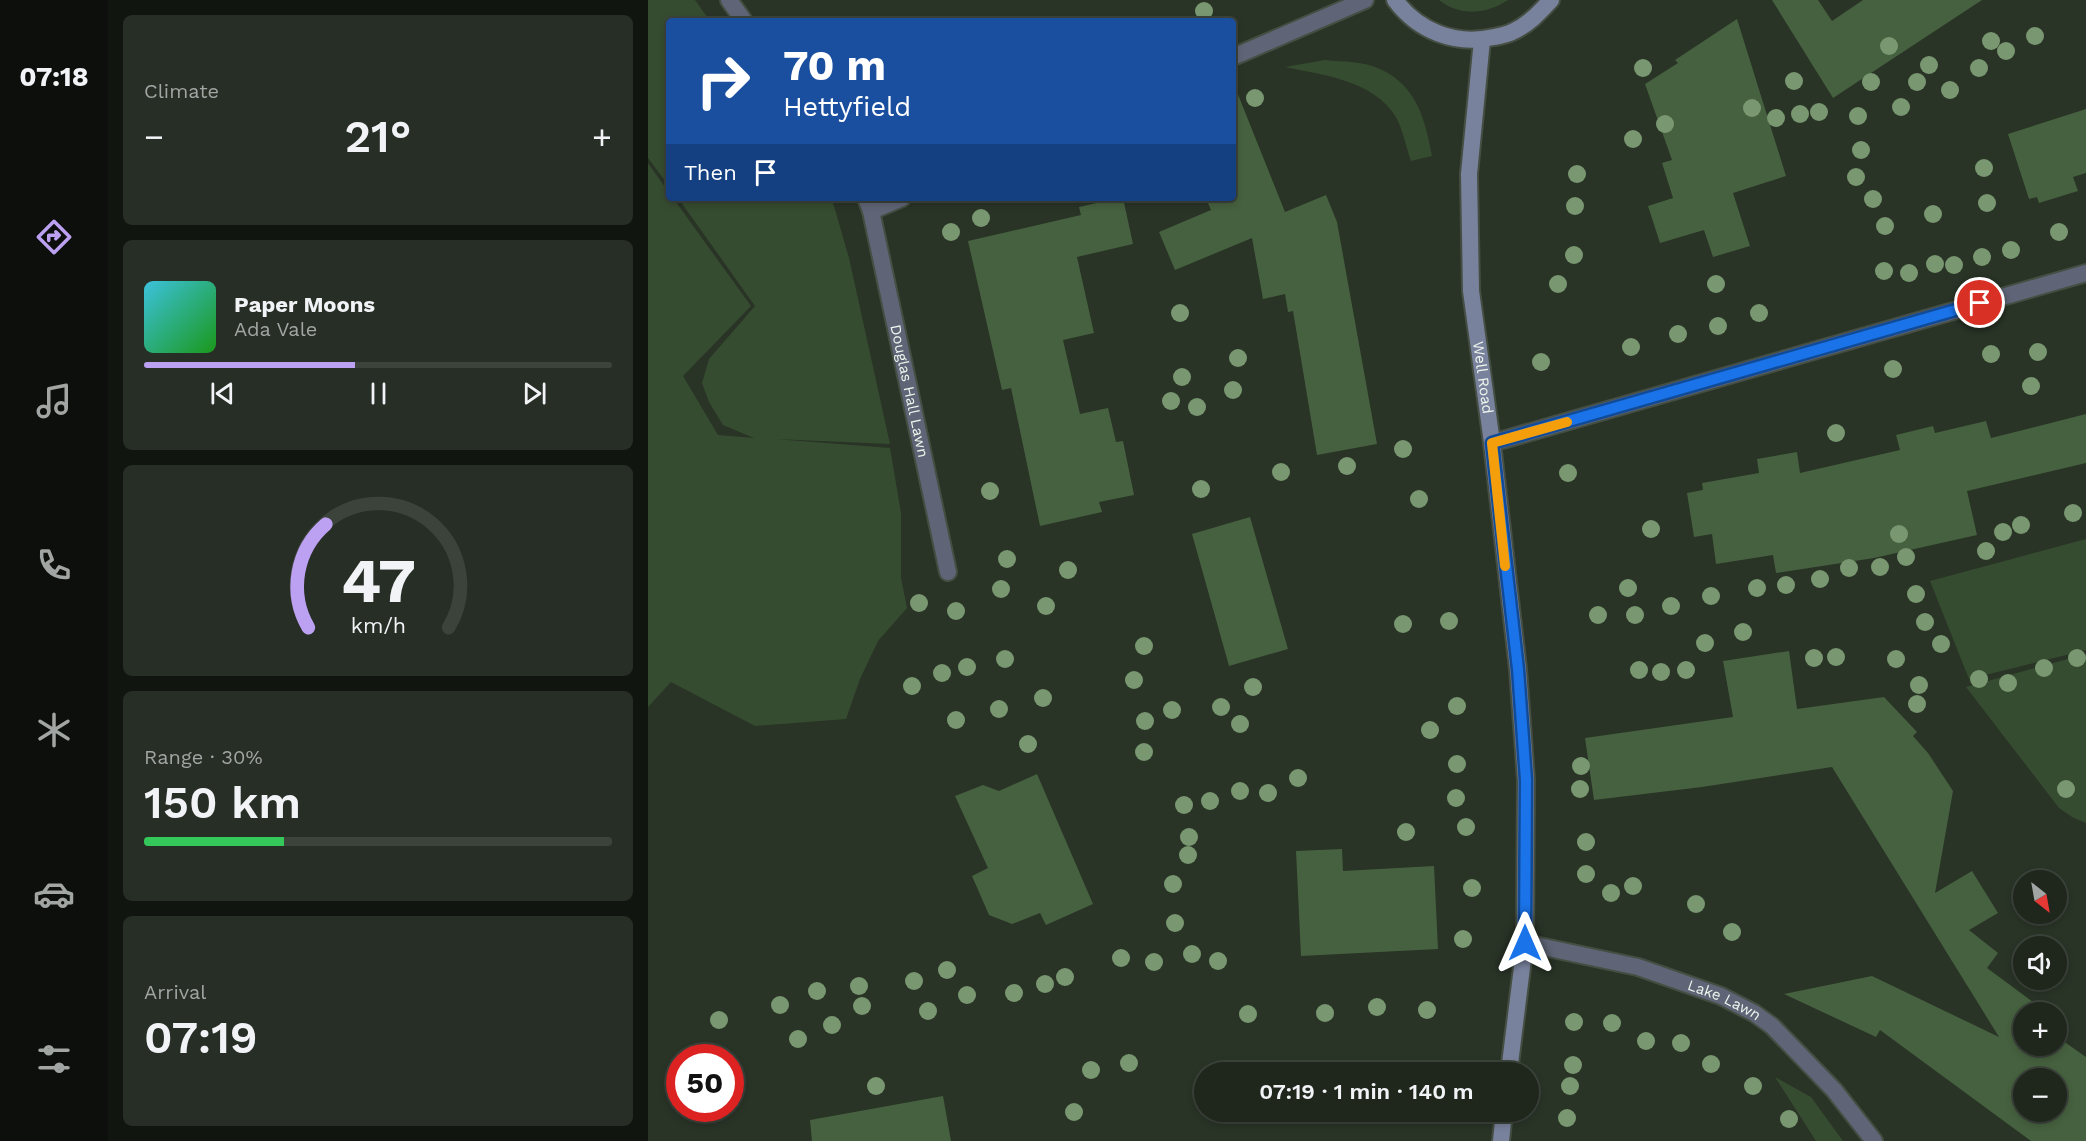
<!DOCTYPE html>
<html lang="en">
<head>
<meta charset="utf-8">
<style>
	:root { --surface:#1f261c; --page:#272e25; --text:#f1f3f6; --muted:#a1a5a3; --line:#3c433b; --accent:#bca0f2 }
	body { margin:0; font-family:"Work Sans",sans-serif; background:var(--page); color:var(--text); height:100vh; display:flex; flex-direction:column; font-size:22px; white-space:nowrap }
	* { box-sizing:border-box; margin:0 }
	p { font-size:20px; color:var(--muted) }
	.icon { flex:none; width:33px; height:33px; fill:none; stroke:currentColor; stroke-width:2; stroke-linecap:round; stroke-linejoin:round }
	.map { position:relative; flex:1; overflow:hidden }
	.details { display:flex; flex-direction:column; gap:15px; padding:15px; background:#11150f; width:540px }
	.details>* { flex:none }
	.hud { position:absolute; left:18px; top:18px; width:570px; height:183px; border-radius:6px; box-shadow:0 3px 9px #0003,0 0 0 2px var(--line); background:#1a4fa0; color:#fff; overflow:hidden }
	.needle { width:39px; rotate:149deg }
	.controls { position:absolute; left:1365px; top:870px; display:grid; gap:12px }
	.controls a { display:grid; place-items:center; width:54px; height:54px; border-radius:50%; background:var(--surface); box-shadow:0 3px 9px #0003,0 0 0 2px var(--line); font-size:30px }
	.speed { position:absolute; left:18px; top:1044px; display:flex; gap:12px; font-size:30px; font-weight:700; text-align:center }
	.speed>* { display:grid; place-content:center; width:78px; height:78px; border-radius:50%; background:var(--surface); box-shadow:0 3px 9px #0003,0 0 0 2px var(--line); line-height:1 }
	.speed .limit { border:9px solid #d22; background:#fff; color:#111 }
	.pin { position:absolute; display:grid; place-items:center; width:51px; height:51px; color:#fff; margin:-26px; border:3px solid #fff; border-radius:50%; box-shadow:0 2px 6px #0007 }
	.me { position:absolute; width:66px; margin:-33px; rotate:0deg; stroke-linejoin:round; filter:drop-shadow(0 0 4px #0008) }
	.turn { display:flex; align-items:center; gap:21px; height:126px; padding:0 18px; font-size:27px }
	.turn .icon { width:78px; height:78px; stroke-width:2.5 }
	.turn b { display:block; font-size:42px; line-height:51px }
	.then { display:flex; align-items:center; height:57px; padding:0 18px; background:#0003; gap:12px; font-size:22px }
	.big { font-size:45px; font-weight:600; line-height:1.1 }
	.details .widget { flex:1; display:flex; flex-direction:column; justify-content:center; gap:9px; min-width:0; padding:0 21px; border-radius:9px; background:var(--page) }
	.details .dial { align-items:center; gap:0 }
	.dial svg { height:156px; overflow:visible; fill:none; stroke:var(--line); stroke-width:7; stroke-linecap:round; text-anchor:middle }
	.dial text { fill:var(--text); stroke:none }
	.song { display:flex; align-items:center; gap:18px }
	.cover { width:72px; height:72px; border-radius:9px; background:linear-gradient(135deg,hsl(190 70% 55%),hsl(120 70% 35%)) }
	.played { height:6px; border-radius:3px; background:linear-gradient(90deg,var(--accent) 45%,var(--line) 45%) }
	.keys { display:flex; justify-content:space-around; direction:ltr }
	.heat { display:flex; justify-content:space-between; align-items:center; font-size:33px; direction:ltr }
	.charge { height:9px; border-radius:4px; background:linear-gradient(90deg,#34c759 30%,var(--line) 0) }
	.trip { position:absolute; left:546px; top:1062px; width:345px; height:60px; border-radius:30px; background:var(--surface); box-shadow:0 3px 9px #0003,0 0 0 2px var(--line); font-weight:600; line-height:60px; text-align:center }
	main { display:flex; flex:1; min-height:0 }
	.dock { display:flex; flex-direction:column; width:108px; justify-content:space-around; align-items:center; background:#0c0f0b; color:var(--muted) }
	.dock .icon { width:42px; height:42px }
	.dock .selected { color:var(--accent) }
	.dock b { font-size:27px; color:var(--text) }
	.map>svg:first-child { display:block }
</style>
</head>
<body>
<main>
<nav class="dock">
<b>07:18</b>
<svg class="icon selected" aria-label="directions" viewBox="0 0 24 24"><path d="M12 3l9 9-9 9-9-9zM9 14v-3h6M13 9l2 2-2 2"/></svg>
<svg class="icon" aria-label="music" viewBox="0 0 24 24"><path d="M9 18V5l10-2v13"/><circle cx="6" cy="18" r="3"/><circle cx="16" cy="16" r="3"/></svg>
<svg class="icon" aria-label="phone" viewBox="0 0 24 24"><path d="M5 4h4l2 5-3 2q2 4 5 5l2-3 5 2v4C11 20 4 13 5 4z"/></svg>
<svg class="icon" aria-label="climate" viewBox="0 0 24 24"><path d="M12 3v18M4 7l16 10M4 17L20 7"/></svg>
<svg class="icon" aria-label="car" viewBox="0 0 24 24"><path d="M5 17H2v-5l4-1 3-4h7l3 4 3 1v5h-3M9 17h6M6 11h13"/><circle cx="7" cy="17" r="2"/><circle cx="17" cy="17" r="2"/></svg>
<svg class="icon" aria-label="filters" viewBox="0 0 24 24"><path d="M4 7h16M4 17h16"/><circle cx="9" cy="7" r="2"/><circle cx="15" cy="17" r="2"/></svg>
</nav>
<section class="details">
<div class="widget"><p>Climate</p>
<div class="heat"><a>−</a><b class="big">21°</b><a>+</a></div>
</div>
<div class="widget">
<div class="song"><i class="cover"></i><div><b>Paper Moons</b><p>Ada Vale</p></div></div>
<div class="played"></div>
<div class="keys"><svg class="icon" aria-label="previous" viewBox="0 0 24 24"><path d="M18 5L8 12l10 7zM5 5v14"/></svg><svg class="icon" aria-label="pause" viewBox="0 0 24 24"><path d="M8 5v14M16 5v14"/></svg><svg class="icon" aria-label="next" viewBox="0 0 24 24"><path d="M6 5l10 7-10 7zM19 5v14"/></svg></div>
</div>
<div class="widget dial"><svg viewBox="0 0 100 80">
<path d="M14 69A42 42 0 1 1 86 69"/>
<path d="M14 69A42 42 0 0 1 23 16" stroke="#bca0f2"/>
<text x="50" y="56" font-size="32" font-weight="700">47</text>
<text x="50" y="72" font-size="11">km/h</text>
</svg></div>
<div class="widget"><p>Range · 30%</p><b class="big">150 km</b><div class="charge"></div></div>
<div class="widget"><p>Arrival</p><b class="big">07:19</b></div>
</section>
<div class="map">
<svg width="1438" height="1141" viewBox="0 0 1438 1141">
	<rect width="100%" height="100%" fill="#293326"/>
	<g fill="#364c30">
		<polygon points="0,0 47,0 62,21 21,21 21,186 0,158"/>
		<path d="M791,0h69c-21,14 -48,17 -69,0z"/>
		<path d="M677,60c18,2 39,1 55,9 37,17 45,50 52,87l-21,5c-5,-14 -8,-31 -15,-44 -23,-37 -73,-42 -111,-50z"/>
		<polygon points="0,163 21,193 21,198 25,198 103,306 35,376 70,435 106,438 75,425 61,402 54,383 61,359 107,306 30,198 182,198 186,206 201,258 242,444 127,439 242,448 253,513 253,578 259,608 230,641 212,679 198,719 107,726 23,682 0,707"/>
		<polygon points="1438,539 1438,650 1321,679 1282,581"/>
		<polygon points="1438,654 1438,823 1424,817 1411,808 1318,687"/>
		<polygon points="1127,1077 1163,1097 1195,1141 1168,1141"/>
	</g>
	<g fill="#46613f" fill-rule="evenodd">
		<polygon points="1124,0 1170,0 1184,21 1215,0 1334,0 1185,98"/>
		<polygon points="1089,19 1138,176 1085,193 1102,246 1065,257 1056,230 1012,243 1000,206 1025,198 1014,163 1024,160 997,84 1030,63 1027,60"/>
		<polygon points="585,87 587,87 637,212 678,195 689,222 729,444 669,455 645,311 640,312 637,294 615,299 604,238 527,270 511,232 563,210 558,198 585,198"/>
		<polygon points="1438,109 1438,173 1425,177 1430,191 1391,203 1389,197 1381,199 1360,134"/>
		<polygon points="471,198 475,198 485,244 429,257 446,333 415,340 432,414 460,408 468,442 475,441 486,495 451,502 454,512 392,526 363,388 354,390 320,241 433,215 431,207"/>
		<polygon points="1438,414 1438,463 1319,491 1329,535 1226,558 1128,573 1125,555 1068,564 1064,534 1046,537 1039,493 1055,490 1054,483 1111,473 1109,459 1149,452 1152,473 1252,450 1248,435 1285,426 1287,433 1338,421 1343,438"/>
		<polygon points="602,517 640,649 581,666 544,534"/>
		<path d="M1141,651l8,58 87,-12 33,35 -4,4 15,17 25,38 -18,102 37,-22 26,42 -29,17 29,23 -11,15 58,43 -1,1h-20v34h32v-10l30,21v84h-55l-151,-111 -4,7 -92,-43 88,-18 127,61 -167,-270 -130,20 -108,13 -9,-62 148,-21 -10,-56zM1376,1078h32v34h-32z"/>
		<polygon points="389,774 445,904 398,925 392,913 364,924 341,915 324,876 340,868 307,796 335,785 351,791"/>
		<polygon points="694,849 695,871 786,866 790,949 653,956 648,851"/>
		<polygon points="295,1096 303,1141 164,1141 162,1120"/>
	</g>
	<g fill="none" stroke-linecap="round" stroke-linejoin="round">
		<defs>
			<g id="minor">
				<polyline points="81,0 96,21"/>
				<polyline points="585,57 717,0"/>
				<path id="s1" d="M218,198l5,13 77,361"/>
				<polyline points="223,211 254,198"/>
				<polyline points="844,443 1438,273"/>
				<path id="s2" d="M877,943l113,24 83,29 33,17 18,13 62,64 40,51"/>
			</g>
			<g id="secondary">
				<path d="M747,0c23,31 60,46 99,37 5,-1 12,-2 18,-5 16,-7 27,-19 39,-32"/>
				<path id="s3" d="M834,40l-13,134 2,117 21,152 26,226 8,111 -1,163 -16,129"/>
				<polyline points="853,1141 856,1112"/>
			</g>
		</defs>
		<use href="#minor" stroke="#454e42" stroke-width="20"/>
		<use href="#secondary" stroke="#454e42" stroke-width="20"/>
		<use href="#minor" stroke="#5f6576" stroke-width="16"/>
		<use href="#secondary" stroke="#79829d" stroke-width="16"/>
	</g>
	<g fill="#799771">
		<circle cx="556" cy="11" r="9"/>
		<circle cx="1387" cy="36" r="9"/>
		<circle cx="1343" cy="41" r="9"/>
		<circle cx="1241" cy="46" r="9"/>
		<circle cx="1358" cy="51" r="9"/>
		<circle cx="1281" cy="65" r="9"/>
		<circle cx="995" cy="68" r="9"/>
		<circle cx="1331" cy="68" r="9"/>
		<circle cx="1146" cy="81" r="9"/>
		<circle cx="1223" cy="82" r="9"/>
		<circle cx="1269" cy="82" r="9"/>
		<circle cx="1302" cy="90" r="9"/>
		<circle cx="607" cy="98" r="9"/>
		<circle cx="1253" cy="107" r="9"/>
		<circle cx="1104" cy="108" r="9"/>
		<circle cx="1171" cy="112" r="9"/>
		<circle cx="1152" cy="114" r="9"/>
		<circle cx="1210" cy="116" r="9"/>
		<circle cx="1128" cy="118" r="9"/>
		<circle cx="1017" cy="124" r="9"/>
		<circle cx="985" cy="139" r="9"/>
		<circle cx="1213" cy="150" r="9"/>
		<circle cx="1336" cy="168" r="9"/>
		<circle cx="929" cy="174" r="9"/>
		<circle cx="1208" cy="177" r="9"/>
		<circle cx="1225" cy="199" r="9"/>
		<circle cx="1339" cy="203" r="9"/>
		<circle cx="927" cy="206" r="9"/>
		<circle cx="1285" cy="214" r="9"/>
		<circle cx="333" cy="218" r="9"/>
		<circle cx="1237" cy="226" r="9"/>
		<circle cx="303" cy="232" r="9"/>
		<circle cx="1411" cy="232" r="9"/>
		<circle cx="1363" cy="250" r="9"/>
		<circle cx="926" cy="255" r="9"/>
		<circle cx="1334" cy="257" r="9"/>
		<circle cx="1287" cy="264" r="9"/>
		<circle cx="1306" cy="265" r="9"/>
		<circle cx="1236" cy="271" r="9"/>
		<circle cx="1261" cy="273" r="9"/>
		<circle cx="910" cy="284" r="9"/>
		<circle cx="1068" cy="284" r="9"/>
		<circle cx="532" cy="313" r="9"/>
		<circle cx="1111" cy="313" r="9"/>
		<circle cx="1070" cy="326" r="9"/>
		<circle cx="1030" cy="334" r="9"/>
		<circle cx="983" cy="347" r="9"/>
		<circle cx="1390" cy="352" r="9"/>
		<circle cx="1343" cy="354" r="9"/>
		<circle cx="590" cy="358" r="9"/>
		<circle cx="893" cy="362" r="9"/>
		<circle cx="1245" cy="369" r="9"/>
		<circle cx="534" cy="377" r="9"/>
		<circle cx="1383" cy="386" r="9"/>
		<circle cx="585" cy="390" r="9"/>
		<circle cx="523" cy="401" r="9"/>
		<circle cx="549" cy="407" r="9"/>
		<circle cx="1188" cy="433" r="9"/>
		<circle cx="755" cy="449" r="9"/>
		<circle cx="699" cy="466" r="9"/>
		<circle cx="633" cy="472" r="9"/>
		<circle cx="920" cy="473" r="9"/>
		<circle cx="553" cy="489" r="9"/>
		<circle cx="342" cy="491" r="9"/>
		<circle cx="771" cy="499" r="9"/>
		<circle cx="1425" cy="513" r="9"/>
		<circle cx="1373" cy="525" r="9"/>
		<circle cx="1003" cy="529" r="9"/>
		<circle cx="1355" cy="532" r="9"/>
		<circle cx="1251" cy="534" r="9"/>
		<circle cx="1338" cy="551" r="9"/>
		<circle cx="1258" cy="557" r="9"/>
		<circle cx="359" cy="559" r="9"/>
		<circle cx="1232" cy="567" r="9"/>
		<circle cx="1201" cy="568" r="9"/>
		<circle cx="420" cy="570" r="9"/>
		<circle cx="1172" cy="579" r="9"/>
		<circle cx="1138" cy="585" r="9"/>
		<circle cx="980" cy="588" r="9"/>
		<circle cx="1109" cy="588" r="9"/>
		<circle cx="353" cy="589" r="9"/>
		<circle cx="1268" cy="594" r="9"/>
		<circle cx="1063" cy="596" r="9"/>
		<circle cx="271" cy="603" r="9"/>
		<circle cx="398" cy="606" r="9"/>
		<circle cx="1023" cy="606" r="9"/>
		<circle cx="308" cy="611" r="9"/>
		<circle cx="950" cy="615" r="9"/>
		<circle cx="987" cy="615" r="9"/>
		<circle cx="801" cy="621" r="9"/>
		<circle cx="1277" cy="622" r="9"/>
		<circle cx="755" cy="624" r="9"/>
		<circle cx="1095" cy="632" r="9"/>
		<circle cx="1057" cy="643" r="9"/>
		<circle cx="1293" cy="644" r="9"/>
		<circle cx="496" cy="646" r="9"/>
		<circle cx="1188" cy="657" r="9"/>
		<circle cx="1166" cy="658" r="9"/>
		<circle cx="1429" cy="658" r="9"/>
		<circle cx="357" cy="659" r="9"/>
		<circle cx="1248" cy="659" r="9"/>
		<circle cx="319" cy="667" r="9"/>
		<circle cx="1396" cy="668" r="9"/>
		<circle cx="991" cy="670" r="9"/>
		<circle cx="1038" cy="670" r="9"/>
		<circle cx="1013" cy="672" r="9"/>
		<circle cx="294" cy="673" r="9"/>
		<circle cx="1331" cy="679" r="9"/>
		<circle cx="486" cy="680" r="9"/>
		<circle cx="1360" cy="683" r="9"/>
		<circle cx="1271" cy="685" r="9"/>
		<circle cx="264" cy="686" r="9"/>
		<circle cx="605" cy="687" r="9"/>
		<circle cx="395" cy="698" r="9"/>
		<circle cx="1269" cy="704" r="9"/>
		<circle cx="809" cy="706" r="9"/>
		<circle cx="573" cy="707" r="9"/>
		<circle cx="351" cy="709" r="9"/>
		<circle cx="524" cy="710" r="9"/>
		<circle cx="308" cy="720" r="9"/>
		<circle cx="497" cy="721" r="9"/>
		<circle cx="592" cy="724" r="9"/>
		<circle cx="782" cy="730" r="9"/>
		<circle cx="380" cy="744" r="9"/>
		<circle cx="496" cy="752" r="9"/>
		<circle cx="809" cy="764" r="9"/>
		<circle cx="933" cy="766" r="9"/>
		<circle cx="650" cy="778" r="9"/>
		<circle cx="932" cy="789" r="9"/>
		<circle cx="1418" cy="789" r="9"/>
		<circle cx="592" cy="791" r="9"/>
		<circle cx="620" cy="793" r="9"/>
		<circle cx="808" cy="798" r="9"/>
		<circle cx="562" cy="801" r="9"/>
		<circle cx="536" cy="805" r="9"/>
		<circle cx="818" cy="827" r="9"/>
		<circle cx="758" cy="832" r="9"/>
		<circle cx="541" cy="837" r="9"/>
		<circle cx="938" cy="842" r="9"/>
		<circle cx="540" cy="855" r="9"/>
		<circle cx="938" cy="874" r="9"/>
		<circle cx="525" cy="884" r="9"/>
		<circle cx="985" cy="886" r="9"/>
		<circle cx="824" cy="888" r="9"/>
		<circle cx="963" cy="893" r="9"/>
		<circle cx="1048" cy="904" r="9"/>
		<circle cx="527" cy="923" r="9"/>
		<circle cx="1084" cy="932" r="9"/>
		<circle cx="815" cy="939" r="9"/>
		<circle cx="544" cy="954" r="9"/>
		<circle cx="473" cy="958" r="9"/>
		<circle cx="570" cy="961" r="9"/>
		<circle cx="506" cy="962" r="9"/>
		<circle cx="299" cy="970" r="9"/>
		<circle cx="417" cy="977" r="9"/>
		<circle cx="266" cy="981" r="9"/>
		<circle cx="397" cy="984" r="9"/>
		<circle cx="211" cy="986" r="9"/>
		<circle cx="169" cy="991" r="9"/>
		<circle cx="366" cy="993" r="9"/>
		<circle cx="319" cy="995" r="9"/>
		<circle cx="132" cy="1005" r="9"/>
		<circle cx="214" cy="1006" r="9"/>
		<circle cx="729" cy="1007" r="9"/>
		<circle cx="779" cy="1010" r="9"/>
		<circle cx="280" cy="1011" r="9"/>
		<circle cx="677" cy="1013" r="9"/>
		<circle cx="600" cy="1014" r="9"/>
		<circle cx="71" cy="1020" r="9"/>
		<circle cx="926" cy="1022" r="9"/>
		<circle cx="964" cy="1023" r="9"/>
		<circle cx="184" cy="1025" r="9"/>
		<circle cx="150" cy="1039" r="9"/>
		<circle cx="998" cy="1041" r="9"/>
		<circle cx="1033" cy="1043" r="9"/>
		<circle cx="481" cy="1063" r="9"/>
		<circle cx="1063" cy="1064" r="9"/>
		<circle cx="925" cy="1065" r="9"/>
		<circle cx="443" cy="1070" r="9"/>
		<circle cx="228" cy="1086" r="9"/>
		<circle cx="922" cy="1086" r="9"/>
		<circle cx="1105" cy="1086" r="9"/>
		<circle cx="426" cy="1112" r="9"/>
		<circle cx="919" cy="1118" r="9"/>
		<circle cx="1141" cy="1119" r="9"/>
	</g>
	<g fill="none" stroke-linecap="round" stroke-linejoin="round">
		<defs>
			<polyline id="route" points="877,943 878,780 870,669 844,443 1332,303"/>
		</defs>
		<use href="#route" stroke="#114b97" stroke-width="15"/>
		<use href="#route" stroke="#1a73e8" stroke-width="10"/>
		<polyline stroke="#f59e0b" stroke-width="10" points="857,566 844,443 919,422"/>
	</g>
	<g text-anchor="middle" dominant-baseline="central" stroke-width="6" stroke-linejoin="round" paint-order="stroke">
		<g font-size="15" fill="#eff6ed" stroke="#1f291c">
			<text stroke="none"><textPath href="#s3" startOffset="339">Well Road</textPath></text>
			<text stroke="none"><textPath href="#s1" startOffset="198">Douglas Hall Lawn</textPath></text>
			<text stroke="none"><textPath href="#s2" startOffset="208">Lake Lawn</textPath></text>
		</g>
	</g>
</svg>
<div class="controls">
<a><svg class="needle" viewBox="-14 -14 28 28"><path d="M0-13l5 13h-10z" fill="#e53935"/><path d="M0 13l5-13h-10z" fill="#a1a5a3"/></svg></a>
<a><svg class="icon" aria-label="sound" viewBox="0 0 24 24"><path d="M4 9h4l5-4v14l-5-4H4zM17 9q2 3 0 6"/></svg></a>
<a>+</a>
<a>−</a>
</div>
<div class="speed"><div class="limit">50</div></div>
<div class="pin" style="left:1332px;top:303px;background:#d93025"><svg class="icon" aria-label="arrive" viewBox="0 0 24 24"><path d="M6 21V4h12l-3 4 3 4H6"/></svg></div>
<svg class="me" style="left:877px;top:943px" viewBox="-20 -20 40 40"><path d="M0-17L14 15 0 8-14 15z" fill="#1a73e8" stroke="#fff" stroke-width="4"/></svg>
<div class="trip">07:19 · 1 min · 140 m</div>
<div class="hud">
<div class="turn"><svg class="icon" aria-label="right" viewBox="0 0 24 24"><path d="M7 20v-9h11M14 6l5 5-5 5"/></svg><div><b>70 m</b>Hettyfield</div></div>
<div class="then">Then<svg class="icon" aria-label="arrive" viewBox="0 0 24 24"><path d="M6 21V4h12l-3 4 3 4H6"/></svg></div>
</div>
</div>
</main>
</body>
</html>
